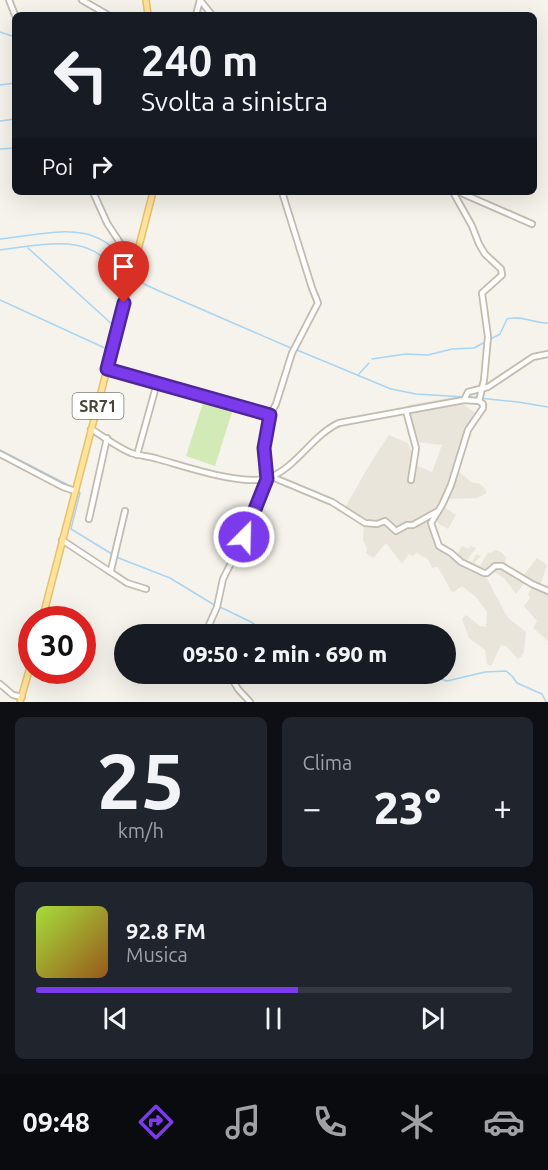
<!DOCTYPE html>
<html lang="it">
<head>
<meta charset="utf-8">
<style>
	:root { --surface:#171b24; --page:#20242c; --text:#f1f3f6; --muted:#9ea1a6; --line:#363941; --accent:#7c3aed }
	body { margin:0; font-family:Ubuntu,sans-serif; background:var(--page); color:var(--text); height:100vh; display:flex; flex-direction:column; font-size:22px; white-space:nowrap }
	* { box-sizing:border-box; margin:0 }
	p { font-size:20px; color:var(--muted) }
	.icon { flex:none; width:33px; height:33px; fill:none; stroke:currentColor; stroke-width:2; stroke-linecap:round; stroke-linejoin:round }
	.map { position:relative; height:702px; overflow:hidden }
	.side { display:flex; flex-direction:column; gap:15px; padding:15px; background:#0d0f14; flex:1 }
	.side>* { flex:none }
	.guide { position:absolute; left:12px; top:12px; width:525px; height:183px; border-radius:9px; box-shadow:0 6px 24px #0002; background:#171b24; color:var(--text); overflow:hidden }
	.speed { position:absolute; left:18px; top:606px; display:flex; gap:12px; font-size:30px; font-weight:700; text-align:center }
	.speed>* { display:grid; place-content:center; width:78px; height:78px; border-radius:50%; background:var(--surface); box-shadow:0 6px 24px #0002; line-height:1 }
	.speed .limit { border:9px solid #d22; background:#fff; color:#111 }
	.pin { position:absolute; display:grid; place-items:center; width:51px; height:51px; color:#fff; margin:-62px -26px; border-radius:50% 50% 50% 0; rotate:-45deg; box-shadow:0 0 6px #0007 }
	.pin .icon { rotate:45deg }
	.me { position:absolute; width:66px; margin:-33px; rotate:23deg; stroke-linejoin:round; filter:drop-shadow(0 0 4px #0008) }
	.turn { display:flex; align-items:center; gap:21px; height:126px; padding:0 30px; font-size:27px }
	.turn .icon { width:78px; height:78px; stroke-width:2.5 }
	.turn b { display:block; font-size:42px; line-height:51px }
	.then { display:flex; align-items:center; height:57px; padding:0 30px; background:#0003; gap:12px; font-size:22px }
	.big { font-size:45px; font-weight:800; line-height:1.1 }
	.side .card { flex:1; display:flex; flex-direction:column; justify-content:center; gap:9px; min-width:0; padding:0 21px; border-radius:9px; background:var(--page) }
	.side .dial { align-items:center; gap:0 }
	.dial b { font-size:78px; line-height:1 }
	.song { display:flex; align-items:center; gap:18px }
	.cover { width:72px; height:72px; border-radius:9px; background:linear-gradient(135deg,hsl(80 70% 55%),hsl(30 70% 35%)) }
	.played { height:6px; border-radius:3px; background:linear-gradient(90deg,var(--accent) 55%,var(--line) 55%) }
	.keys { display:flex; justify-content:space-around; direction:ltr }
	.heat { display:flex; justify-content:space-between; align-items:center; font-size:33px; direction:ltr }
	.side .tiles { flex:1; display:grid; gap:15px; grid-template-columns:1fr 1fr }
	.card:last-child { grid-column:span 2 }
	.trip { position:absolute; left:114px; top:624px; width:342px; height:60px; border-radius:30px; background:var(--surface); box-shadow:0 6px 24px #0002; font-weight:800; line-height:60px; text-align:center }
	.tabs { display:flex; height:96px; justify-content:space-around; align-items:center; background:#090b0e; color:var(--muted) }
	.tabs .icon { width:42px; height:42px }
	.tabs .active { color:var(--accent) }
	.tabs b { font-size:27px; color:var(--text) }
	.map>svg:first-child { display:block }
</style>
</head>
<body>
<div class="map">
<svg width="548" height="702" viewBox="0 0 548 702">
	<rect width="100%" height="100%" fill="#f6f3ec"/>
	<polygon fill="#eae5da" points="455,397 475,413 475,418 466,433 458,471 473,483 478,483 484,487 487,493 477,498 450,499 444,507 456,515 448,529 439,524 434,520 432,525 440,544 457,555 462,546 469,549 471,546 476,548 467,560 472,562 476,554 481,556 474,563 480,566 488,552 491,553 494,550 501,552 506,557 505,564 522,577 537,558 547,565 541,583 546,586 548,584 548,641 533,628 537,621 524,606 530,598 528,594 533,586 525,582 516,594 504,578 493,571 486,577 508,618 526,632 524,652 521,657 518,659 506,646 501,645 491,666 487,664 485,650 469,638 462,619 466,615 480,626 486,627 487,612 476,597 462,586 454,592 451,591 438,567 432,568 428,559 420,555 417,552 413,556 409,554 402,564 386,543 373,558 366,553 367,549 363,539 364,524 343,511 371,462 389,435 408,443 416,465 432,472 442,445 417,442 408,405"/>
	<polygon fill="#d2eab5" points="204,400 233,409 215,466 186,456"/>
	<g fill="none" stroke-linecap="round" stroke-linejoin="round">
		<g stroke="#a9d4f2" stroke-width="1.5">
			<polyline points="0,32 15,37"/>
			<polyline points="0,85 15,83"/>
			<polyline points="0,121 15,119"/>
			<polyline points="0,149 15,148"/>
			<path d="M0,239c51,-5 101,-24 130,32"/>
			<polyline points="28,248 113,325"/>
			<path d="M0,250c34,-4 86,-18 110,15 4,6 7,14 11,20"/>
			<polyline points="135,275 144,284 157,290 291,348"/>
			<polyline points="0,300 107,349"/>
			<polyline points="297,350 391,389 416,394 464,397"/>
			<path d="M372,359l34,-5 22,1 24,-6 22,-1 26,-14 7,-15c11,-4 28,4 41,4"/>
			<polyline points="358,375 369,363"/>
			<polyline points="469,397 518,402 548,407"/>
			<polyline points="0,450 74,488"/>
			<polyline points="78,490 80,493 71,529 112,554"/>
			<polyline points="116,557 170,578 216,606"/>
			<polyline points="220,607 249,621 272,634"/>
			<polyline points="408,674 426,680 440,679 447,681 485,672 506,671 512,676 517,683 542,694 546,702"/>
		</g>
		<defs>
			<g id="minor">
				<polyline points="9,0 15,15"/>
				<polyline points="82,0 108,15"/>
				<polyline points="200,0 212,15"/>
				<polyline points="196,15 200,0"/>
				<polyline points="93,192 107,223 134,264"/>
				<polyline points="453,192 472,226 479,244 485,254 501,269 502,275 482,293 488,337 484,380 479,401"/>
				<polyline points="459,192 532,224"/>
				<polyline points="107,369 157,383 137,455"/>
				<polyline points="157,383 201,397 270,415"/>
				<polyline points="464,400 479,401 483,404 483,408 468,430 451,485 442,505 431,523 439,546 451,553 461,562 484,573 487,573 495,566 502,566 532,584 548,591"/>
				<polyline points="406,411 416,448 411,480"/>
				<path d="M91,429c13,8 26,18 40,24 9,3 18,3 27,6 26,7 89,29 113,18 27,-12 42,-42 68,-54l125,-23 4,-8 20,-5 45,-30 15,-3"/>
				<polyline points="0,454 63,487 75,491"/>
				<polyline points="272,477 332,502 365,523 377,524 385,521 396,531 407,525 413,525 438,511"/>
				<polyline points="89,519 107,438"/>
				<polyline points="62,540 109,571 111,570 125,511"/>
				<polyline points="109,571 127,583 146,589"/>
				<polyline points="209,634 209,625 217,607 223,579 244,537 267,479 264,449 270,415 276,404 292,353 318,303 312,288 282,192"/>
				<polyline points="229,674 238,689 250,702"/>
				<polyline points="0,684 13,695 22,697"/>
			</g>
			<g id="major">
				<polyline points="146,0 148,15"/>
				<polyline points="42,620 153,192"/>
				<polyline points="20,702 32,660"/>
			</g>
		</defs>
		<use href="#minor" stroke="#c2bbae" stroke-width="8"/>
		<use href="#major" stroke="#e6c16a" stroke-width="8"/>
		<use href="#minor" stroke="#fff" stroke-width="4.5"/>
		<use href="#major" stroke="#ffe39c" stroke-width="5"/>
	</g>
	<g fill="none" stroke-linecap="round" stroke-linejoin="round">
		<defs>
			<polyline id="route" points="124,303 107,369 270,415 264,448 267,479 244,537"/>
		</defs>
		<use href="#route" stroke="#51269a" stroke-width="15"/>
		<use href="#route" stroke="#7c3aed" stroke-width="10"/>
	</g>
	<g text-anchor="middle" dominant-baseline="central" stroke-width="6" stroke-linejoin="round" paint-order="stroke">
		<rect fill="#fff" stroke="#817c74" stroke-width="1.5" x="72.5" y="393" width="51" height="26" rx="4.5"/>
		<g font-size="16" font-weight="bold" fill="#4b4439">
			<text x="98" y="406">SR71</text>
		</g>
	</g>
</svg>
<div class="speed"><div class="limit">30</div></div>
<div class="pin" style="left:124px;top:303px;background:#d93025"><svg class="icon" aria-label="arrive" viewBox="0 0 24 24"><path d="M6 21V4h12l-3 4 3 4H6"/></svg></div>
<svg class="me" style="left:244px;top:537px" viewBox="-20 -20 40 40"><circle r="17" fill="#7c3aed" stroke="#fff" stroke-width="3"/><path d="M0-11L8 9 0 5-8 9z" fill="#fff"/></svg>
<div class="trip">09:50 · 2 min · 690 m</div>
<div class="guide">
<div class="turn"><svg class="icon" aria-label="left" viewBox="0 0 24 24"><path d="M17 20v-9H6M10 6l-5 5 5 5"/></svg><div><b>240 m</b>Svolta a sinistra</div></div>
<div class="then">Poi<svg class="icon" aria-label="right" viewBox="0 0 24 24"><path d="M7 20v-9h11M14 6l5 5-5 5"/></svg></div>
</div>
</div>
<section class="side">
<div class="tiles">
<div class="card dial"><b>25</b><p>km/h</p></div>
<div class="card"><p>Clima</p>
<div class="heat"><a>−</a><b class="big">23°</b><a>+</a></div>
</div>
<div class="card">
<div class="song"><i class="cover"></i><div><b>92.8 FM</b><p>Musica</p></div></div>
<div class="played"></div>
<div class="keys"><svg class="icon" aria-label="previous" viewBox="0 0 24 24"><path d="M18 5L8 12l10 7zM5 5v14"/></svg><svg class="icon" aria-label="pause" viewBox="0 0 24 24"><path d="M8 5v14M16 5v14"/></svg><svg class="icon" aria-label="next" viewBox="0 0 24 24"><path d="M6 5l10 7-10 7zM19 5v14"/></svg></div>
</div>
</div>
</section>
<nav class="tabs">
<b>09:48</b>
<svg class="icon active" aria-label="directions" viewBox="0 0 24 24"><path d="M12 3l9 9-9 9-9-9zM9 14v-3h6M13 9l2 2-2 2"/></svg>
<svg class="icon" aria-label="music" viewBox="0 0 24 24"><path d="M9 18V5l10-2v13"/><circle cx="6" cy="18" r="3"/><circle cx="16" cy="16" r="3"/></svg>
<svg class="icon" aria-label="phone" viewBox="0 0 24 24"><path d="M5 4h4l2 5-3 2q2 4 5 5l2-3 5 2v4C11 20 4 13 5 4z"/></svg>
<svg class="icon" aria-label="climate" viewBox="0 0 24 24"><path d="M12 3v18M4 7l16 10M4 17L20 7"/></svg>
<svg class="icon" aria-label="car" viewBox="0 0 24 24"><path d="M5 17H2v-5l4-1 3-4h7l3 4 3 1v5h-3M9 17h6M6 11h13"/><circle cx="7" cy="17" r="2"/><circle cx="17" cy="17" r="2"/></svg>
</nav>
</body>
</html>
